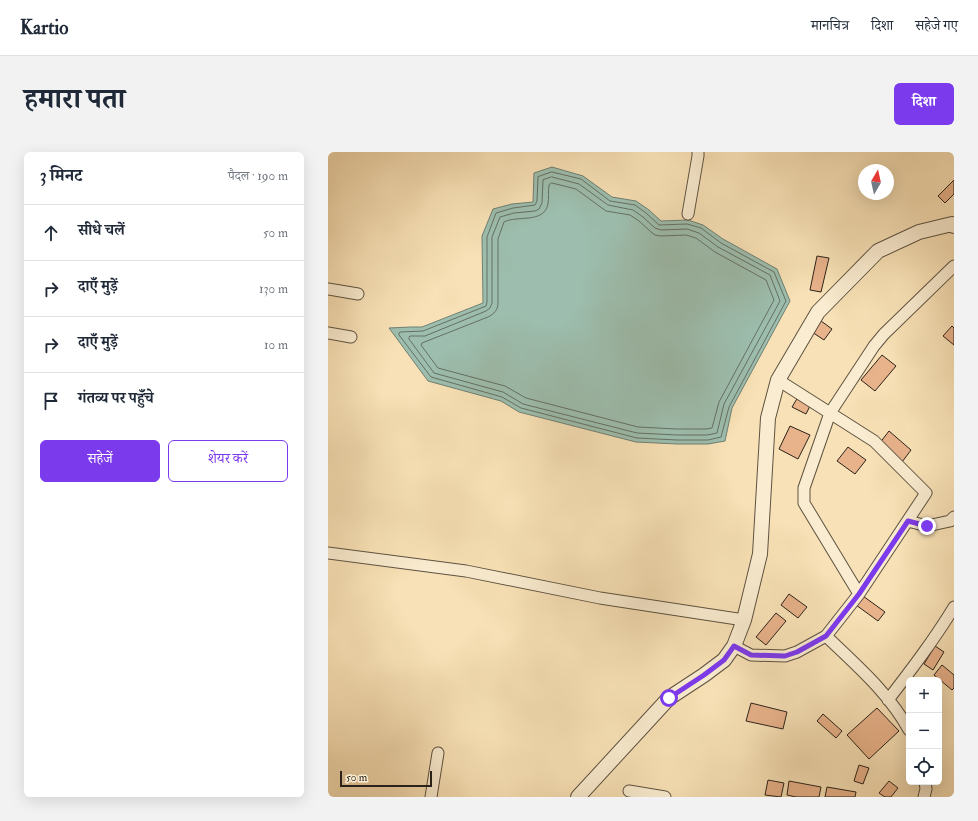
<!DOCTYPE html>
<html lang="hi">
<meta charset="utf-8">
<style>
body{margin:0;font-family:"IM FELL Double Pica","Noto Serif Devanagari",serif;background:#f2f2f3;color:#1f2937}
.controls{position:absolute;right:12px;bottom:12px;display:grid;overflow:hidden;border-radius:6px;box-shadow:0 4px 16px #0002}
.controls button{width:36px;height:36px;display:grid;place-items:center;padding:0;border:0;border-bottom:1px solid #e0e1e3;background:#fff;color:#1f2937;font:20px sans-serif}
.compass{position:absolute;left:530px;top:12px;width:36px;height:36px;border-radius:50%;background:#fff;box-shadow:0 4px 16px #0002;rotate:9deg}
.scale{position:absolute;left:12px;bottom:10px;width:92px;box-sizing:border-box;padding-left:4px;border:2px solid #2b231a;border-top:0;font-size:11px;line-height:14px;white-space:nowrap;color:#2b231a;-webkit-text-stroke:3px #faecd0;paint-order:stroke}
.stop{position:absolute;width:12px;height:12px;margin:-9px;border:3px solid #7c3aed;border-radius:50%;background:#fff}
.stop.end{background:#7c3aed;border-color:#fff;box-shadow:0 1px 4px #0008}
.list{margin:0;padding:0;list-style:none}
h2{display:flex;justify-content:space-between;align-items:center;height:52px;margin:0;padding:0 16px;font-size:17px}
h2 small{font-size:13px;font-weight:400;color:#747a83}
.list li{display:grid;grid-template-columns:26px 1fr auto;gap:12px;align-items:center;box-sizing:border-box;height:56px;padding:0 16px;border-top:1px solid #e0e1e3}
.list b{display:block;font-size:15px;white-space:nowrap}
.list em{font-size:13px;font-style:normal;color:#747a83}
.actions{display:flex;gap:8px;padding:12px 16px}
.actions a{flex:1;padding:9px 0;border:1px solid #7c3aed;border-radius:6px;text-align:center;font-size:14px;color:#7c3aed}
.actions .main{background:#7c3aed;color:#fff}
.icon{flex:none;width:22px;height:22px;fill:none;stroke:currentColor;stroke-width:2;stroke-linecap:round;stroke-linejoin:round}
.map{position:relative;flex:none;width:626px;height:645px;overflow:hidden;border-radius:6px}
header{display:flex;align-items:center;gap:24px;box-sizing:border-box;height:56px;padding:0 20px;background:#fff;border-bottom:1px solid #e0e1e3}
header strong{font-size:19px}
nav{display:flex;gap:22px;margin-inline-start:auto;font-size:14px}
.intro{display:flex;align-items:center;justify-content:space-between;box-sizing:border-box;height:96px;padding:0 24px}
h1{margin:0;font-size:28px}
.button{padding:10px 18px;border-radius:6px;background:#7c3aed;color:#fff;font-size:14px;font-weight:700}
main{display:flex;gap:24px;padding:0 24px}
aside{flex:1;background:#fff;border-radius:6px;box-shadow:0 4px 16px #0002}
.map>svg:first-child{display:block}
</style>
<header>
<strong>Kartio</strong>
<nav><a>मानचित्र</a><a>दिशा</a><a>सहेजे गए</a></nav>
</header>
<div class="intro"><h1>हमारा पता</h1><a class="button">दिशा</a></div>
<main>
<aside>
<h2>3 मिनट<small>पैदल · 190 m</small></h2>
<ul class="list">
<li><svg class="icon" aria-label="ahead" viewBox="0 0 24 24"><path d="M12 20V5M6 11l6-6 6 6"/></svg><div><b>सीधे चलें</b></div><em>50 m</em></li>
<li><svg class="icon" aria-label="right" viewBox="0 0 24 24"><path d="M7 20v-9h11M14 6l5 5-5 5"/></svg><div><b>दाएँ मुड़ें</b></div><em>130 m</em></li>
<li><svg class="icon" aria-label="right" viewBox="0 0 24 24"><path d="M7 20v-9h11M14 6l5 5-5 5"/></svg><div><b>दाएँ मुड़ें</b></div><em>10 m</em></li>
<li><svg class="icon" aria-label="arrive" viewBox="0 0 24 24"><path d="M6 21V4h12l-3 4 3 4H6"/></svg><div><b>गंतव्य पर पहुँचे</b></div></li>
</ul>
<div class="actions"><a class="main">सहेजें</a><a>शेयर करें</a></div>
</aside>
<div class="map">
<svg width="626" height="645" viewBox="0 0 626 645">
<rect width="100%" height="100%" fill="#f8e1b6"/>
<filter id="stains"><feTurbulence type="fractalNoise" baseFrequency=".005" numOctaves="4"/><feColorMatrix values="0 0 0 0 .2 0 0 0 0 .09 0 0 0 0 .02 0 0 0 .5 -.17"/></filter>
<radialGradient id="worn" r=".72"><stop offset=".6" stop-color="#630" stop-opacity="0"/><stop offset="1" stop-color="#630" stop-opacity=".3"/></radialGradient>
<path fill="#9dbeae" stroke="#6f8073" d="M224,15L255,24L284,45L308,49L321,58L333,69L360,68L375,73L395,87L449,117L462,149L404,256L397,289L380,292H349L308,290L191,260L173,249L100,229L61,176L83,175H94L155,151L154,84L165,57L184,52L205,50L206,21Z"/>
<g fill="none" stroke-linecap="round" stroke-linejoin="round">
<path stroke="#647064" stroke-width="1" d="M224,20L253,27L282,49L307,53L318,61L331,73L359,72L373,76L393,91L446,120L458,149L401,255L393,285L380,288H349L309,286L193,256L174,245L103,225L71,183V181L72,180L95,179L158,154L159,150V85L168,61L185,56L207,53L209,49L210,25Z
M224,25L251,32L280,53L305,58L315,65L327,76L333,78L359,77L371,81L390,95L442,123L452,149L396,252L389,281L379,283H349L309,281L195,252L175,240L106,221L81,187V185L82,184H97L158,159L162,156L164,151V85L172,65L186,61L207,59L211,57L214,51L215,28Z
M224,31L248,37L278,59L302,63L311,69L323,80L327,83L333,84L358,83L368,86L387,100L438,128L446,148L391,250L384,276L378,277H349L310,275L198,246L177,234L110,216L93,193L94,191L99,189L160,165C166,162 170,158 170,151V87L176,70C189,63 216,72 220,52C221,46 220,39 221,33Z"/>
</g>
<path fill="#e8b28a" stroke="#2b231a" d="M626,28V42L617,51L610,44Z
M489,104L501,106L493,140L482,138Z
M489,166L504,177L496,188L481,178Z
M624,174L626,176V193L615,184Z
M554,203L568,214L547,239L533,228Z
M470,245L483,252L478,262L464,255Z
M462,274L482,283L470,307L451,297Z
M561,279L583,298L574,310L551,292Z
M520,295L538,308L527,322L509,309Z
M461,442L479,455L470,466L453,453Z
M535,444L557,460L550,469L528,453Z
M448,461L458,469L438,493L428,485Z
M607,494L616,500L605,518L596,512Z
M614,513L626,523V536L624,538L606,523Z
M423,551L459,560L455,577L418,569Z
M549,556L571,579L541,607L519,583Z
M495,562L514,579L508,586L489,569Z
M531,613L541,616L535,632L526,629Z
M440,628L456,631L453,645L437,643Z
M461,629L493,635L491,645H468L459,643Z
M561,629L570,636L563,645H557L551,641Z
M499,635L528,640L527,645H497Z"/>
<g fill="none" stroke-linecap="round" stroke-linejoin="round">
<g stroke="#5e5241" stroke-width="13">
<path id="minor" d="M360,62L370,4V0
M0,137L30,142
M0,181L23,185
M580,369L599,374L622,369L626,365
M0,401L138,419L272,446L416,468
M531,442L476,351V336L502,261L546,194L556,182L626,114
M498,484C528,513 561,541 581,578
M406,494L423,503L457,504L469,500L498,484L531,442L598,341L546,289L450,228
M560,548C583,518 606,488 626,455
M301,639L337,645
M103,645L110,601
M596,645L598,637L597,630"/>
</g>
<g stroke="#5e5241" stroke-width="16">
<path id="tertiary" d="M250,645L341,546L376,523L396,508L406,494L416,468L432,402L440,266L450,228L490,160L550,99L591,80L624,72L626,74"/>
</g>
<use href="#minor" stroke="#faecd0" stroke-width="11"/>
<use href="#tertiary" stroke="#faecd0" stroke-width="14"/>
</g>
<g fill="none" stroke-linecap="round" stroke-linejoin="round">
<path stroke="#7c3aed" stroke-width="5" d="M341,546L376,523L396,508L406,494L423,503L457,504L469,500L498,484L531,442L580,369L599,374"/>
</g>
<rect width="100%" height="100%" filter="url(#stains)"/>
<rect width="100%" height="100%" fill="url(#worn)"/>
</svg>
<div class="controls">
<button>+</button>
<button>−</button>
<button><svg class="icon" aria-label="locate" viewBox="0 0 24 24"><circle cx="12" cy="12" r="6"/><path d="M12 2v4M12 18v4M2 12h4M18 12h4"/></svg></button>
</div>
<svg class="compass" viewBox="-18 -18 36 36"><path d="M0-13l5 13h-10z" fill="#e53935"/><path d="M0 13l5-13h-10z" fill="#747a83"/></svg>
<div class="scale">50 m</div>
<div class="stop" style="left:341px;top:546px"></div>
<div class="stop end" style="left:599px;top:374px"></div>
</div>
</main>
